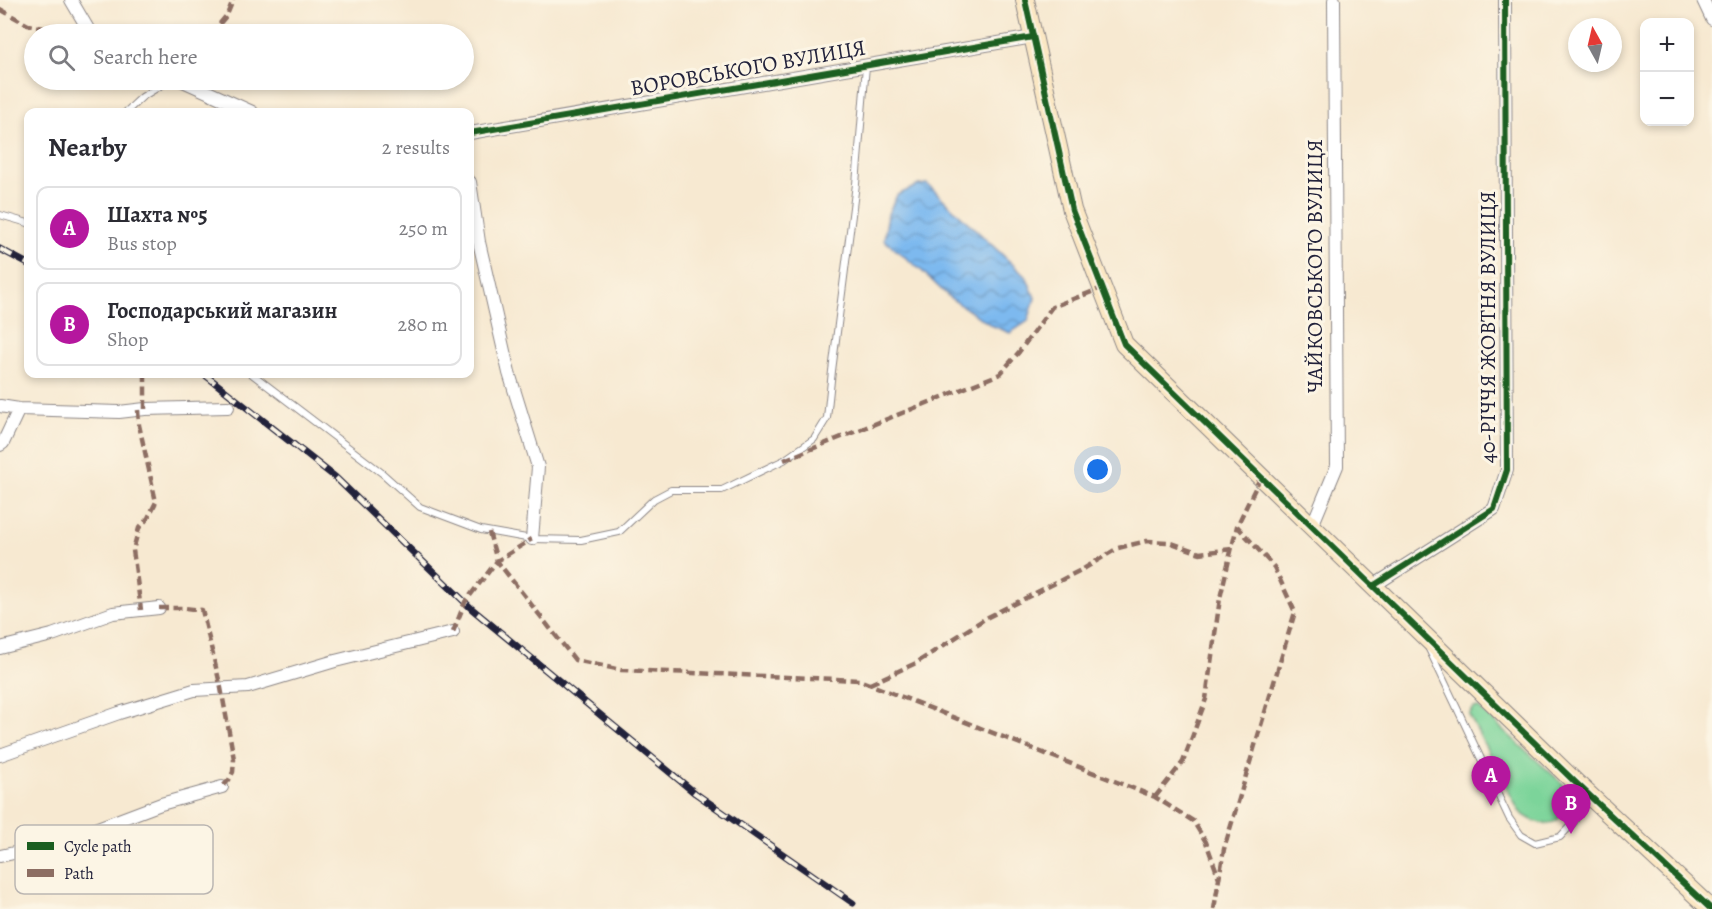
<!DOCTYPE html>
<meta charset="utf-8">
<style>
body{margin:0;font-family:Alegreya,serif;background:#f7f7f7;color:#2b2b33}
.controls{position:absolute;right:18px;top:18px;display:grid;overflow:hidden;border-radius:12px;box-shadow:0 3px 9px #0003}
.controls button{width:54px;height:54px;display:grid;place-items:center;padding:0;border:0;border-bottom:2px solid #e1e1e2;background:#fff;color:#2b2b33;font:30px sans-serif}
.compass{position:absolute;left:1568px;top:18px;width:54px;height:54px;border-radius:50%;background:#fff;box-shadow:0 3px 9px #0003;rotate:352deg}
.you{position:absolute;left:1098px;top:470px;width:21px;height:21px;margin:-15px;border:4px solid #fff;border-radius:50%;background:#1a73e8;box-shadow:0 0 0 9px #1a73e833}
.badge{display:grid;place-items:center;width:39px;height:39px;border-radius:50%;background:#b5179e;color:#fff;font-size:20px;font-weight:700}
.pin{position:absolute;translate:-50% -50px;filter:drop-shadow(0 2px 3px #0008)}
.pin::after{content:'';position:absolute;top:32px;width:21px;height:18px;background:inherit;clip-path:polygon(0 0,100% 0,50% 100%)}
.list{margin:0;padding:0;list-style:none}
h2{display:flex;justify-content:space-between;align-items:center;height:78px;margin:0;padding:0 24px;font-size:26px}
h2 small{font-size:20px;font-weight:400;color:#7c7c81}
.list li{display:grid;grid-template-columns:39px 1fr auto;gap:18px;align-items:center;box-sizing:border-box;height:84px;margin:0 12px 12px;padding:0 12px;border:2px solid #e1e1e2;border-radius:12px}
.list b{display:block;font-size:22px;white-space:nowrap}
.list p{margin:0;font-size:20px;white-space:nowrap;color:#7c7c81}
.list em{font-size:20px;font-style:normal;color:#7c7c81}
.icon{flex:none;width:33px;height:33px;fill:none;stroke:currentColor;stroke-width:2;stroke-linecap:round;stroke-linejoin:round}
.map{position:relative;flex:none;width:1712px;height:909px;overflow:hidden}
.search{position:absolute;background:#fff;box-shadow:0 3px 9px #0003;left:24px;top:24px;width:450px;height:66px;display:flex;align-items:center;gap:15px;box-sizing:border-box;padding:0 21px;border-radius:33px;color:#7c7c81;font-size:22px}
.panel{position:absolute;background:#fff;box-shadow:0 3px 9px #0003;left:24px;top:108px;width:450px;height:270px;border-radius:12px}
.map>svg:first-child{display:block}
</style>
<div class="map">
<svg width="1712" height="909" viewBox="0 0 1712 909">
<defs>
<pattern id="water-waves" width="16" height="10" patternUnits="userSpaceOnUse" patternTransform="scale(1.5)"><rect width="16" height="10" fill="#7db9ef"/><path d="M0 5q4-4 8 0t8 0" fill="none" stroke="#6696c3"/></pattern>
</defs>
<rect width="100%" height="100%" fill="#fcf5e5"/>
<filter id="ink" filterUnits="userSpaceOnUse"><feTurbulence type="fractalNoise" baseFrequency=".0167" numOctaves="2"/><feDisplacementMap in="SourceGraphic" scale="12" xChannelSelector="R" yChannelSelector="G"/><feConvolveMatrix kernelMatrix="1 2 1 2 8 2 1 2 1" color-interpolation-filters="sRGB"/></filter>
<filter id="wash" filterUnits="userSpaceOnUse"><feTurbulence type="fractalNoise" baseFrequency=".008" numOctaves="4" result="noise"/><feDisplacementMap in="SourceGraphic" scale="24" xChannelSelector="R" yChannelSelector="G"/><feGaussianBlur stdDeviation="1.35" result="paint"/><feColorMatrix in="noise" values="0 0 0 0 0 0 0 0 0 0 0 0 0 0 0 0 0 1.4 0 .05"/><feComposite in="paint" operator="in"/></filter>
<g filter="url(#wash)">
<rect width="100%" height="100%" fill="#f7e9d1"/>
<path fill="#7bd49a" stroke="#4e7b6a" stroke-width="1.5" d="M1474,708H1479L1563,784C1564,788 1567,794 1567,798C1567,802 1564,808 1563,812C1554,832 1531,822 1519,811L1469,715Z"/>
<path fill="url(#water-waves)" stroke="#506e95" stroke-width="1.5" d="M927,184L1027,278L1035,298L1028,321L1010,333L991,325L949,297L922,271L884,240L888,214L897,195L919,185Z"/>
</g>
<g filter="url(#ink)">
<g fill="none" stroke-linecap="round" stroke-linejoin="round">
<g stroke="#8c8686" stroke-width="8">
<path id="lane" d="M126,112L142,97L170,80
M0,215L28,223
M252,374L382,473L420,507L481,530L532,539L581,540L619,532L654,499L671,490H722L784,460L814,439L827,418L832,371L856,184L866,66
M1429,649L1509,818L1521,835L1535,843L1560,837L1574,822L1579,812L1577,791"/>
</g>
<g stroke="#8c8686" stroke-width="14">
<path id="street" d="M71,0L91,34
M1703,0L1712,19
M181,80L252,112
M470,133L1033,37
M470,182L479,242L509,373L538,467L532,539
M0,406L19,409L119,412L145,409L228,407
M0,445L3,443L19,409
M1312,526L1337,466L1334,0
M1373,586L1494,509L1507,470L1505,0
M0,648L52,635L113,613L159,608
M0,755L119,713L194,690L248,687L335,661L453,632
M0,856L55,844L161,804L222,787"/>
</g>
<g stroke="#8c8686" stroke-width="20">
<path id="secondary" d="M1025,0L1072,210L1124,344L1576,783L1711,909"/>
</g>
<use href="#lane" stroke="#fff" stroke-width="6"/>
<use href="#street" stroke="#fff" stroke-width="12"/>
<use href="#secondary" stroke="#fbe7c3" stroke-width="18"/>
<g stroke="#22223b" stroke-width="7">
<path id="rail" d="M0,249L28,264
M204,374L335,477L472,609L695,793L853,903"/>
</g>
<use href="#rail" stroke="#fcf5e5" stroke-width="4.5" stroke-dasharray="14" stroke-linecap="butt"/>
<path stroke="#8d6e63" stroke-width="4.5" stroke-dasharray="9 4.5" stroke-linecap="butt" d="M0,9L28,25L77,34
M211,34L227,15L233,0
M145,409V374
M138,410L139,425L156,502L148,518L139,528L133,550L141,610
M784,460L1000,374L1019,352L1052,307L1102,288
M489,532L497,561L575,660L621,670L859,680L1155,797L1193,821L1206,842L1219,878
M159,608H185L202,610L221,688L234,759L233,772L229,780L222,787
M453,632L465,602L497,561L532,539
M870,684L916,663L986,618L1085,568L1118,548L1147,541L1169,542L1200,553L1232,549
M1155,797L1183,762L1206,699L1220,598L1237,526
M1214,909L1224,849L1295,612L1274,567L1237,526L1261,476"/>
<g stroke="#fcf5e5" stroke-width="10">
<path id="cycleway" d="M1025,0L1072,210L1124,344L1576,783L1711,909
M470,133L1033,37
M1373,586L1494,509L1507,470L1505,0"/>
</g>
<use href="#cycleway" stroke="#1b5e20" stroke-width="6"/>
</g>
</g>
<g text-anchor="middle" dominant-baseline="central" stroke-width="6" stroke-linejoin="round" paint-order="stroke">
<g font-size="22" fill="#22223b" stroke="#fcf5e5">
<text transform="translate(748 68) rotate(-10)">ВОРОВСЬКОГО ВУЛИЦЯ</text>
<text transform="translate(1315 266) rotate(-90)">ЧАЙКОВСЬКОГО ВУЛИЦЯ</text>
<text transform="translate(1488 327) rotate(-90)">40-РІЧЧЯ ЖОВТНЯ ВУЛИЦЯ</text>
</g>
</g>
<rect x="15" y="825" width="198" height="69" rx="9" fill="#fcf5e5" stroke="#bbb6b2" stroke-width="1.5"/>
<rect x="27" y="842" width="27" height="8" fill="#1b5e20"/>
<rect x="27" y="869" width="27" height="8" fill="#8d6e63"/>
<g font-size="16" fill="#22223b">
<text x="64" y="852">Cycle path</text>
<text x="64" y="879">Path</text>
</g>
</svg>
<div class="controls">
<button>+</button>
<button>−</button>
</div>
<svg class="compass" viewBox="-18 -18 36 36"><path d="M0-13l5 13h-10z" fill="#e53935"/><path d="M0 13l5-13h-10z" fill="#7c7c81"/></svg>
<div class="you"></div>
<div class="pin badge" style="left:1491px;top:806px">A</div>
<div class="pin badge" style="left:1571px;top:834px">B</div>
<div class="search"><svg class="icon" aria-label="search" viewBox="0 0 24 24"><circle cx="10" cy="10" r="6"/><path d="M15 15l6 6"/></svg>Search here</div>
<section class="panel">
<h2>Nearby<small>2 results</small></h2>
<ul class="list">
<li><span class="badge">A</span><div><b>Шахта №5</b><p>Bus stop</p></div><em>250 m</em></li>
<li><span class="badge">B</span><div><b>Господарський магазин</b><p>Shop</p></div><em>280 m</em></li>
</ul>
</section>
</div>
